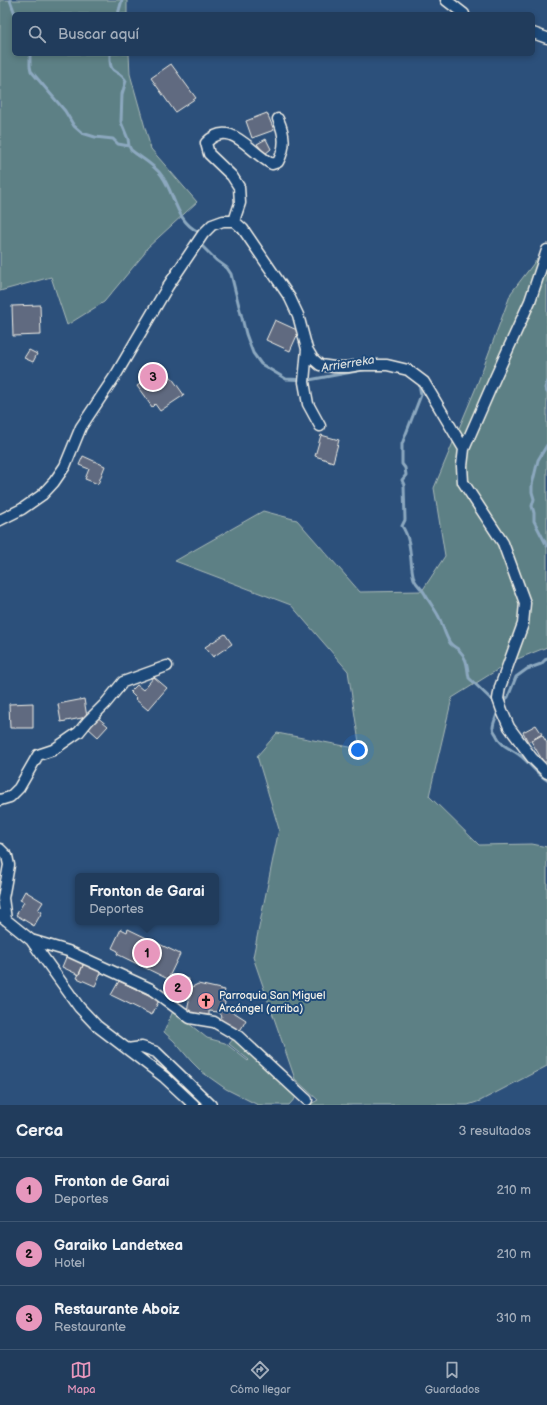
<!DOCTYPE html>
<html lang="es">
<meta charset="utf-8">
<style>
body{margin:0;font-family:"Balsamiq Sans",sans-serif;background:#2d4765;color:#f1f3f6}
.you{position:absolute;left:358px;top:750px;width:14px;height:14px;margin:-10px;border:3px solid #fff;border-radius:50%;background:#1a73e8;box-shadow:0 0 0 6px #1a73e833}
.badge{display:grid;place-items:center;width:26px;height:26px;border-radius:50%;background:#e797bd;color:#111;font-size:13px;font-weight:700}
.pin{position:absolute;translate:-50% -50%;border:2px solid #fff;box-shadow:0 1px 4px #0006}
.popup{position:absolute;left:75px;top:873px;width:144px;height:52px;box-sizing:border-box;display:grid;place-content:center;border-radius:6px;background:#213c5c;filter:drop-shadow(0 1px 3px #0005);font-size:13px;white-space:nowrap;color:#a2adbb}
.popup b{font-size:15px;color:#f1f3f6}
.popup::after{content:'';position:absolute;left:50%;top:100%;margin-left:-8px;border:8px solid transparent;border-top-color:#213c5c}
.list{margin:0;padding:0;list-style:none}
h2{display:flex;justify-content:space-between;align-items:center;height:52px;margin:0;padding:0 16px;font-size:17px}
h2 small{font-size:13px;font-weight:400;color:#a2adbb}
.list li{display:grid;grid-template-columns:26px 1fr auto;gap:12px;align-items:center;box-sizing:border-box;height:64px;padding:0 16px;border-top:1px solid #3e5672}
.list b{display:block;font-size:15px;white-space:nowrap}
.list p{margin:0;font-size:13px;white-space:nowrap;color:#a2adbb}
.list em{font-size:13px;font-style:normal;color:#a2adbb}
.icon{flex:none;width:22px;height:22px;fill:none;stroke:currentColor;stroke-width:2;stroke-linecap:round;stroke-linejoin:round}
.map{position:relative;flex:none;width:547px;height:1105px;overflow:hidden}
.search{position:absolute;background:#213c5c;box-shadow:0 2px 6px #0003;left:12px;right:12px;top:12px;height:44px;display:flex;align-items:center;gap:10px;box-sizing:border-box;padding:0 14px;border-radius:6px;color:#a2adbb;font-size:15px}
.sheet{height:244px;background:#213c5c}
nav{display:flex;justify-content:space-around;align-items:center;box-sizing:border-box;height:56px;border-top:1px solid #3e5672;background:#213c5c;font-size:11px;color:#a2adbb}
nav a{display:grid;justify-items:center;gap:2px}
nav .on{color:#e797bd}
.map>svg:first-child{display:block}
</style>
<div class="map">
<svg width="547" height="1105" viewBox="0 0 547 1105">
<rect width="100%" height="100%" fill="#2c507b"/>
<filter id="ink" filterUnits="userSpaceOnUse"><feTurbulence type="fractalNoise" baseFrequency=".025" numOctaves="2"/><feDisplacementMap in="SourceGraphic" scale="8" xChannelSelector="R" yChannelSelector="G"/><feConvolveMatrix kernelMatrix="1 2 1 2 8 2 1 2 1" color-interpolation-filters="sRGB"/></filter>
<g filter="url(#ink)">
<path fill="#5d8085" stroke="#a8b8b6" d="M0,0H127V14H14V54H129L130,74L151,149L197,202L147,248L144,254L104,302L67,325L51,277L0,291Z
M547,246V647L510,662L452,698L429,796L479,845L532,844L547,847V1066L480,1101L468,1105H309L318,1100L295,1079L253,957L279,829L257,756L277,733L360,749L348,671L291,605L175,561L263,511L297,520L360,592L422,591L445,556L434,488L475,390L511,293Z
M173,1011L207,1038L225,1043L248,1061L249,1060L229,1044L234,1038L297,1096L289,1105H258L226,1089L202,1072L191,1061L174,1041L164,1032Z"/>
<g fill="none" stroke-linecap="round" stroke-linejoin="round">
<path stroke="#8ca8bf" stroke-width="3" d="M10,0L15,14
M118,14L122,0
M30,54V66L31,71L65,111L74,126L82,133L95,137L113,139L118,144L129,146
M110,54C109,78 118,67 126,81L122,94L121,122L128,139L129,146L131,150C141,158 155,165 162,176C175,194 176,222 199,232V234
M200,241V244L216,260L227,268L231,274L246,334L253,353L261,364L286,379L309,380L368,369
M547,382L545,388L547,392
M419,383L421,395L402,444V464L405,468L406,475L402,480L404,485L405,520L402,526C413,542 409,563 414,579C417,586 422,588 425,594C429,602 435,609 439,617C443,626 445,635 450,643C453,647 456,647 459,650C468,659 467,668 469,678L495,703
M547,445L538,460L532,485V492L534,499L532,506L534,513V521L547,546
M502,702L508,697L516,677L527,669L541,664L547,658
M498,710C497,717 493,722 493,728C493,731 496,733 497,736C502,748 513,749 522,757C531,765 537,774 547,780"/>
</g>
<path fill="#606a80" stroke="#f4f1e8" d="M171,64L196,98L175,112L151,78Z
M267,113L274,130L252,138L246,121Z
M266,139L271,149L265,154L257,144Z
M40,305L41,335L13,336L12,306Z
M275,320L299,331L290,351L266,340Z
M29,350L37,354L33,362L24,358Z
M164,367L184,395L160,411L155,404L152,407L137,386Z
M321,435L339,440L333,462L315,456Z
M83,456L105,466L98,484L85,479L89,469L79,465Z
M225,634L232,644L213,657L205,647Z
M154,677L167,688L148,710L135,699L136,698L130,692L137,685L143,690Z
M84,699L87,717L61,722L58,704Z
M33,703V728H10L9,704Z
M96,716L108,726L98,737L87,727Z
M536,725L542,734L528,742L523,732Z
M542,735L547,743V761L544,763L531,741Z
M25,891L43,902L38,910L42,912L34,926L16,915L24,902L20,900Z
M121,929L127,932L128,929L180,954L168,979L117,954L118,951L112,948Z
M67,955L84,963L79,975L62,967Z
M84,963L102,971L95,986L77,978Z
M172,975L189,979L183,1001L167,997Z
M119,981L159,1000L152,1015L111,995Z
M198,984L225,990L222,1000L225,1002L224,1006L219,1012L209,1011V1017L202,1016V1014L196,1015L187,1011L192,987Z
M224,1006L246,1020L240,1031L220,1020L222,1016L219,1012Z"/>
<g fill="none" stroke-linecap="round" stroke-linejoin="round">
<g stroke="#f4f1e8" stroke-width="13">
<path id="minor" d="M446,0L464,14
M533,33L547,38
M234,221L240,203L239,187L232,176L209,154L206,143C230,117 250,153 272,164L278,162C286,147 285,135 278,119
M307,349L304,382L308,404L320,426
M464,449L495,378L530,301L547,250
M0,520L22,509L42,495L54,482L65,466L81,427L117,373L168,286L203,234L212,225L223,221H234L243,229L290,298L298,315L307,349L313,359L320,365L334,367H348L360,365H387L408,370L424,382L464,449L462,466L463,482L503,543L525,603L523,624L500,687L498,699L503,713L509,727L532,758L547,773
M0,800L10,797L19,788L38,755L53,750L79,732L88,721L105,704L123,682L167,666
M0,849L7,856L9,865L3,898L6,920
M0,915L31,940L79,1007L97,1026L164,1077L194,1105
M31,940L68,951L151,989L190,1018L214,1022L238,1036L307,1100
M127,1049L142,1047L156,1052L211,1105"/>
</g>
<use href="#minor" stroke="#1f4a7a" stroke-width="10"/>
</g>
</g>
<defs>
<g id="church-disc" transform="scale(0.9)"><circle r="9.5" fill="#ff9aa2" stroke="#1f4a7a"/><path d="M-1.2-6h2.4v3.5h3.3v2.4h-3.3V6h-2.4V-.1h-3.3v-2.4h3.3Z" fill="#111"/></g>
</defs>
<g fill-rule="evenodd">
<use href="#church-disc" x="206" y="1001"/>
</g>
<g text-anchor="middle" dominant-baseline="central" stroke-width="4" stroke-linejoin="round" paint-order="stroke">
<g font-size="11" fill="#f4f1e8" stroke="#1f4a7a" text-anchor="start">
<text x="219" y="995">Parroquia San Miguel<tspan x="219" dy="13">Arcángel (arriba)</tspan></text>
</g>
<g font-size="12" font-style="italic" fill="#dadfde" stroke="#1f4a7a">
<text transform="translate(348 364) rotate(-9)">Arrierreka</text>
</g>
</g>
</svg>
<div class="you"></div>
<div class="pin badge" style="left:147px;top:953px">1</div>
<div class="popup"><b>Fronton de Garai</b>Deportes</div>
<div class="pin badge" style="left:178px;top:988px">2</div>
<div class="pin badge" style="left:153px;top:377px">3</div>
<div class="search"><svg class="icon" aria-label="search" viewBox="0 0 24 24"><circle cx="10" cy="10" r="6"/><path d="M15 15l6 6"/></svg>Buscar aquí</div>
</div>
<section class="sheet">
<h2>Cerca<small>3 resultados</small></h2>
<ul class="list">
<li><span class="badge">1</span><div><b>Fronton de Garai</b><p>Deportes</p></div><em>210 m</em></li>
<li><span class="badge">2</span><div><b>Garaiko Landetxea</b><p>Hotel</p></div><em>210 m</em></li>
<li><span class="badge">3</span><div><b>Restaurante Aboiz</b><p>Restaurante</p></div><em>310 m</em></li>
</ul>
</section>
<nav>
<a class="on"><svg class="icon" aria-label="map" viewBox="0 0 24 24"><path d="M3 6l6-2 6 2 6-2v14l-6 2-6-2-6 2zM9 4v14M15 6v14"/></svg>Mapa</a>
<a><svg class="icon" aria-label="directions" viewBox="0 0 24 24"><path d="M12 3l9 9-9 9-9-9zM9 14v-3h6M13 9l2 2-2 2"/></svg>Cómo llegar</a>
<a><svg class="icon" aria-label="saved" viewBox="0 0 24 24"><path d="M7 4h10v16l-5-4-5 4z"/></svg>Guardados</a>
</nav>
